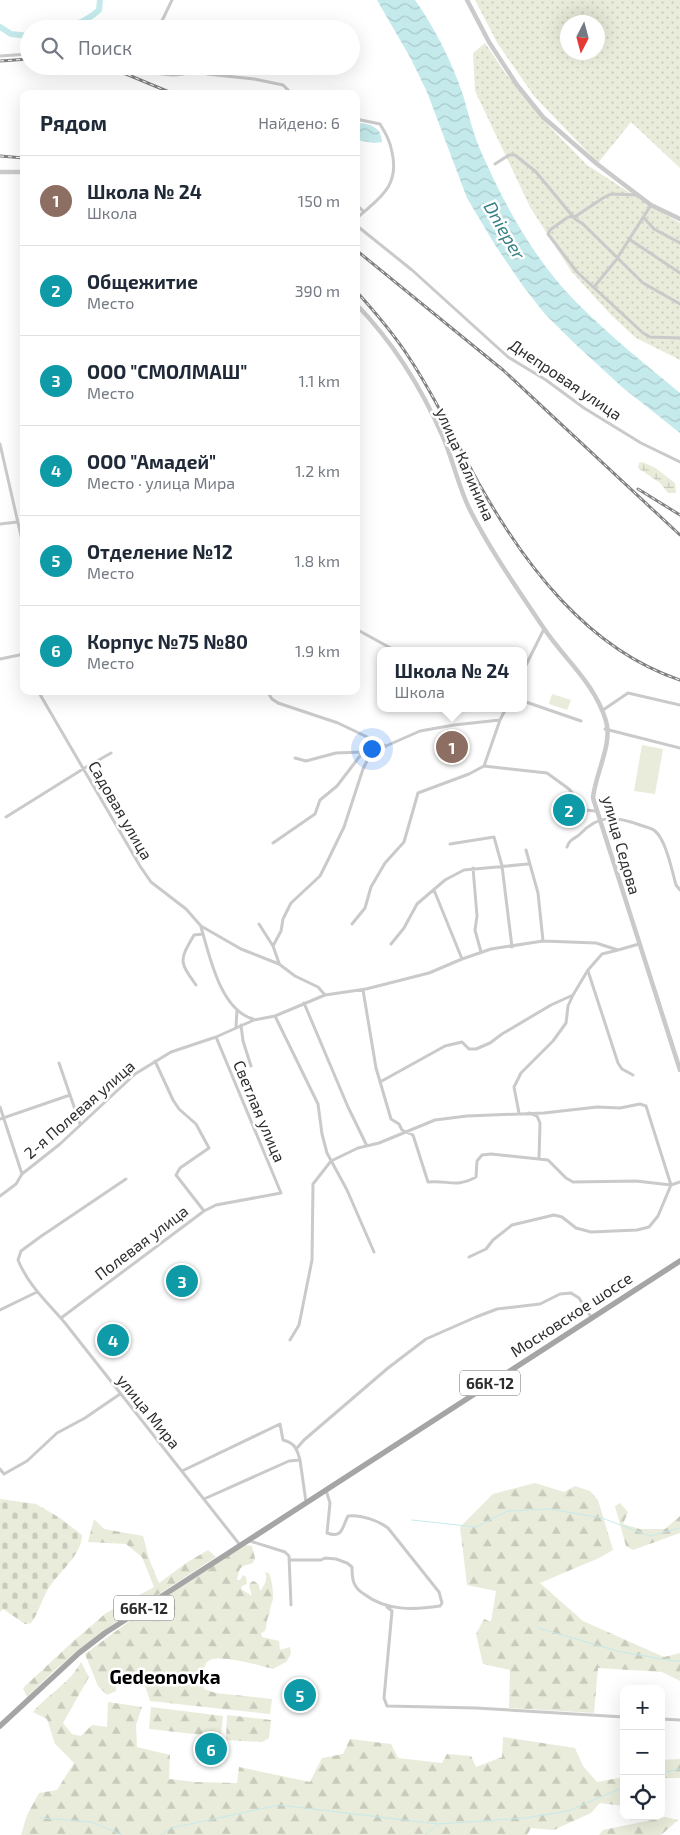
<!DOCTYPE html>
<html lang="ru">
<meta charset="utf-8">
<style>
body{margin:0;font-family:"Exo 2",sans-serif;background:#f6f6f7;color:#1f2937}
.controls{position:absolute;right:15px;bottom:15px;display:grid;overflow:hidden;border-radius:10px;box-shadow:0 5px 20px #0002}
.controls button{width:45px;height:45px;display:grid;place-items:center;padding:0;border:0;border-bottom:1px solid #e0e1e3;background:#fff;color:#1f2937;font:25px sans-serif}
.compass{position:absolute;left:560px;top:15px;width:45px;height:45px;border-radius:50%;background:#fff;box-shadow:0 5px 20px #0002;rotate:186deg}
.you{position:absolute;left:371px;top:748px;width:18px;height:18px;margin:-12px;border:4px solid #fff;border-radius:50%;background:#1a73e8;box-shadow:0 0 0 8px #1a73e833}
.badge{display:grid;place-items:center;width:32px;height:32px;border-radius:50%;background:#0f766e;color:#fff;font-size:16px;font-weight:700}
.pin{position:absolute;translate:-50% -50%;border:2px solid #fff;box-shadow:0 1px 5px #0006}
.popup{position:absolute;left:377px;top:647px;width:150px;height:65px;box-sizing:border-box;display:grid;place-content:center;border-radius:10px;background:#fff;filter:drop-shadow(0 1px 4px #0005);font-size:16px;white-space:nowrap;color:#747a83}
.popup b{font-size:19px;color:#1f2937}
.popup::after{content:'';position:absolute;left:50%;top:100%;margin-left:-10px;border:10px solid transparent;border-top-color:#fff}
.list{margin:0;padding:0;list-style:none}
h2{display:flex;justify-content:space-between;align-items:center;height:65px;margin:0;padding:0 20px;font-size:21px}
h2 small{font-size:16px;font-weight:400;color:#747a83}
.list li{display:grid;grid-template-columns:32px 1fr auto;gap:15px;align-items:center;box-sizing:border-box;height:90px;padding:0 20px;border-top:1px solid #e0e1e3}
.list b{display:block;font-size:19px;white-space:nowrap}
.list p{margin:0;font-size:16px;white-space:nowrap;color:#747a83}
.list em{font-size:16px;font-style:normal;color:#747a83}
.icon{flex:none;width:28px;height:28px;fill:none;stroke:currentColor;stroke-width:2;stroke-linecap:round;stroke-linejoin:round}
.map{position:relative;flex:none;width:680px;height:1835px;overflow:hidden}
.search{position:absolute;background:#fff;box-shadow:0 5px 20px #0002;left:20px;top:20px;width:340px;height:55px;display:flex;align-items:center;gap:12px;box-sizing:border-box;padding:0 18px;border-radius:28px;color:#747a83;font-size:19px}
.panel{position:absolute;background:#fff;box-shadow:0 5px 20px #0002;left:20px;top:90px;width:340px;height:605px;border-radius:10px}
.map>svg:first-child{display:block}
</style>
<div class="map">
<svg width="680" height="1835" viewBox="0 0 680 1835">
<defs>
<pattern id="grass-dots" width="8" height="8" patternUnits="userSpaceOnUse" patternTransform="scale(1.25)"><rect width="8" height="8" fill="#e9ecda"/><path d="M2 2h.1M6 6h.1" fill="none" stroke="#c8cbbb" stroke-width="1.8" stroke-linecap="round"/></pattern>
<pattern id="forest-firs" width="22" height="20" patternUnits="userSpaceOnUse" patternTransform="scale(1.25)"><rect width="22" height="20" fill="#e9ecda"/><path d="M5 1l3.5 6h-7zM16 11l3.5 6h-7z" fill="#c8cbbb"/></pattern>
<pattern id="wetland-marsh" width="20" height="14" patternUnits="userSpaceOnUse" patternTransform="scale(1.25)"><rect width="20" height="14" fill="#e9ecda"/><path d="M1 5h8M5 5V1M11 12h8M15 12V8" fill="none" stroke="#c8cbbb"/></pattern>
<pattern id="cemetery-stones" width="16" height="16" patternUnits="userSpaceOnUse" patternTransform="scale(1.25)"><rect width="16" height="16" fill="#e9ecda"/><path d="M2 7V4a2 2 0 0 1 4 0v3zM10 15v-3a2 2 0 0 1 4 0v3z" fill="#c8cbbb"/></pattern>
<pattern id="water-waves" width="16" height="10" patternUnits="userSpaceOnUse" patternTransform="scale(1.25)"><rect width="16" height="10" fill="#c5eaec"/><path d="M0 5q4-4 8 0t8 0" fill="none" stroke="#aac9cb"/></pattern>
</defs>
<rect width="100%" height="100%" fill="#fff"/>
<path fill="url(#grass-dots)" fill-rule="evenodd" d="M475,0H680V168L631,122L598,163L534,96L498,44ZM568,22H598V52H568Z
M485,43L506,74L548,125L587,165L646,203L680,223V360L636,338L611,315L571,271L530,207L475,91L473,53Z"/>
<path fill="url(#forest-firs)" d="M535,1483L564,1492L575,1486L590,1491L598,1500L613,1550L599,1558L540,1583L583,1621L664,1657L680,1653V1681L662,1672L598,1668L594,1713L509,1708L510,1670L483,1664L476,1634L484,1619L491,1622L496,1591L467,1585L460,1527L493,1494Z
M620,1503L628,1512L623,1524L640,1529H665L680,1516V1533L633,1550L626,1546L615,1506Z
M94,1519L104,1529L143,1536L149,1559L159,1583L186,1563L208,1550L216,1557L113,1624L55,1670L27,1697L23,1688L69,1645L106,1613L154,1587L142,1557L126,1544L88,1542Z
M244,1545L252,1546L255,1558L253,1563C240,1567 240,1565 237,1580H240L243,1575L246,1577L247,1584L242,1586L241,1589L252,1596L249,1586L251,1582L254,1581L259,1585L260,1591C265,1585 268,1579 265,1572L269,1573C272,1581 273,1589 273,1597C273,1603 269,1607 270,1613C266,1619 267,1625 265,1631L261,1633L262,1637L279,1641L280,1650L290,1647L291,1654L286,1662L273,1669C261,1666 215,1652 207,1662C202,1668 203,1681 204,1689L216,1693L272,1699L270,1714L150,1701L143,1679L123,1675L117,1676L116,1691L107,1695L98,1686L85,1654L138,1615Z
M81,1662L89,1677L63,1723L72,1734L81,1736L92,1725L107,1727L108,1702L142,1707L136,1725L137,1747L170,1755L169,1779L195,1782L237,1783L239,1767L310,1782L322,1758L343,1754L350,1739L391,1744L398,1758L442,1763L447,1754L471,1756L476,1767L502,1757L503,1737L575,1748L583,1766L597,1782L624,1777V1806L600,1803L591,1813L554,1830L531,1828L527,1835H21L27,1815L39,1793L57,1790L74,1763L55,1744L47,1719L33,1712C49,1693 69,1684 81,1662Z
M151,1707L223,1716L221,1737L149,1729Z
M227,1715L271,1720L269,1738L262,1742L226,1740Z
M680,1759V1778H661V1760Z
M666,1817L678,1820L661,1835H599L603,1830Z"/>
<path fill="url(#wetland-marsh)" d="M642,462L654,467L675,483L676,493H668L660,483L638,468L639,463Z"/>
<path fill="url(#cemetery-stones)" d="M0,1499L36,1504L60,1518L82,1535C82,1556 56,1574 47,1591C41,1602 38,1614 31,1623L25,1624L3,1609L0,1612Z"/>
<path fill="#e9ecda" d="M552,694L571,700L567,710L549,704Z
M642,745L663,749L655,794L634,791Z"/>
<path fill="url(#water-waves)" d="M377,0H415C435,28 452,62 463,95C469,116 474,137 483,156C506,208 536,262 577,303C609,335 645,364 680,393V433L622,387L573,342L544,313L523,286L495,245L467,198L427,92L411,59Z
M356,123C369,123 382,127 382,142L374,143L356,140Z"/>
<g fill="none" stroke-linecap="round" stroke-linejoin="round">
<path stroke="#c5eaec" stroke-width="1" d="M412,1520L476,1527L507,1511L550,1509L602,1518L650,1536L680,1528
M538,1628L617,1651L673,1661H680
M661,1773L680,1769
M41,1818L92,1822L122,1835
M161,1835L171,1828L279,1805L438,1824L525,1818L568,1811L624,1787
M425,1835L438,1824"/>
<path stroke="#c5eaec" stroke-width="6" d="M0,27L11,34L29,36
M48,29C70,25 81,26 99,10L100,0"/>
<path stroke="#cacaca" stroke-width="3" d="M158,29L172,0
M0,56L29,54
M132,66C150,72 171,79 190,72L191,68
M189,66L207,74L254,79L283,85L292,94
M356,119L380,124C386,134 390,141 392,152C400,187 379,198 356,219
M495,164L509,155H515L536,172L575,219L583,224L643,283L680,304
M636,195L611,194L603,198L576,216L568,217L550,230L548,234L577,272L643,333L650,337L680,338
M356,204L364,212
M644,218L654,229L680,243
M356,225L412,270L508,357L546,380L584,408L641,443L680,462
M629,239L680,273
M594,287L616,260L651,205
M0,444L24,549
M0,524L17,522
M356,629L396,651
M0,659L24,654
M523,671L544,629
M38,691L140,866L151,882L186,909L201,926L241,949L279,964L295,976L318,987L325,995
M267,691L272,699L278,703L338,723L386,746L420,731L454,725L500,720L506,708
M523,701L581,721
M603,710L628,693L680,705
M605,729L680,748
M295,758L306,761L336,753L363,752
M484,766L500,720
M6,817L83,769L111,753
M273,843L315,814L320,800L337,786L363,752L371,751
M450,844L494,837L502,866L512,947
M567,847C571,837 574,840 580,834C599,814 615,816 640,825C645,827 652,828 655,831C666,840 672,871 676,885L680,890
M526,850L538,893L543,941
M473,868L477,916L475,930L481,952
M434,890L462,959
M259,924L273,946
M352,924L365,908L371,887L385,863L404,842L418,793L469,774L484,766L547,773L569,789L586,810L595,811
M201,927C210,957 220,1009 253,1019
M391,944L404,928L417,904L445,880L464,870L528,864
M279,963L273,946L281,931L283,919L291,903L320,876L329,858L344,827L363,769L372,751L386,746
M588,971L618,1063L622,1069L633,1075
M196,985C179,961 179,961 194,935L203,934
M363,990L376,1068L391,1119L399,1124L402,1130L413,1135L428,1182C449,1180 456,1188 476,1177L477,1161L482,1155L491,1154L548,1160L566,1178L573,1182L636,1181L671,1185L680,1182
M304,1003L348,1107L367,1146
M275,1016L318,1104L322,1134L327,1153L347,1190L374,1252
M241,1025L243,1041L251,1066
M236,1027L237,1010
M155,1061L173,1100L179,1109L196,1124L209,1148L180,1168L176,1175L204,1211
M59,1063L80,1124
M380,1082L445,1046L462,1042L469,1049H476L490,1043L502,1034L551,1005L573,995L588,970L602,954L618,950
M0,1107L22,1174
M519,1113L514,1087L521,1073L553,1041L566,1023L568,1006L573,995
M529,1113L537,1116L540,1123L539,1159
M0,1119L70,1095
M126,1179L40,1237L21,1251L18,1260C28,1285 48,1303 65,1323L240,1545
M0,1196L16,1184L22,1174L60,1144L135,1074L171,1052L216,1037L254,1020L275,1016L325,995L366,989L429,973L462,959L491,949L543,941L596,943L618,950L639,944
M0,1310L37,1292
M61,1318L204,1211L216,1205L281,1193L216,1037
M290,1340L299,1325L312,1260L313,1184L331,1161L358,1148L379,1143L435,1120L467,1116L544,1113L597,1107L620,1108L640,1104L646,1106L671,1185L658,1216L649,1227L637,1230L591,1232L576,1228L562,1217L554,1215L512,1225L493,1240L486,1249L469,1257
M297,1448L304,1440L388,1368L426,1339L476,1317L497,1309L540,1304L560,1294L571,1293L579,1298L591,1317
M0,1469L4,1474L27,1461L57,1433L85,1418L120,1394
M182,1471L280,1424L283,1440C295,1443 297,1449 300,1460
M204,1499L289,1461L300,1460L306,1502
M250,1541L285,1552L289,1556L291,1605
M289,1560H321L325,1558L336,1559L347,1563L352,1567C352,1572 352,1578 354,1583C356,1588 359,1591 364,1594C386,1611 414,1610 440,1606L442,1603L439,1592L388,1528C379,1521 360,1514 348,1516C342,1527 343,1539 327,1533L330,1503L326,1490
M387,1607L392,1611L384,1698L387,1706L476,1708L624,1717
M661,1719L680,1720"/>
<path stroke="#cacaca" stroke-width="4.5" d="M467,0L489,42L517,85L543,117L597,164L651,205L680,219
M0,172H24
M356,304C392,341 422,389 443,437C453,460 458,485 469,508C490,550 517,588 543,627C564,659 595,683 606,721C613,744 595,774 593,798L680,1070"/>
<path stroke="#a5a5a5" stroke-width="5.5" d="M0,1726L79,1653L105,1633L680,1261"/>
<g stroke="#828282" stroke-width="3">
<path id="rail" d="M0,61L29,59
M89,66L126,74L174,94
M0,156L24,158
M356,250L503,370L680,535
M356,291C375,312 393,333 408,356C435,396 455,440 478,482C524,564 587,649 680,680
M638,489L680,515"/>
</g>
<use href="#rail" stroke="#fff" stroke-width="1" stroke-dasharray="4" stroke-linecap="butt"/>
</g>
<g text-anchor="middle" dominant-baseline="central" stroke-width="5" stroke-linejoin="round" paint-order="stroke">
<g fill="#fff" stroke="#6c6c6c" stroke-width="1">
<rect x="460" y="1370.5" width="60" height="25" rx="4"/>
<rect x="114" y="1595.5" width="60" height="25" rx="4"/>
</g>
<g font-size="15" font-weight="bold" fill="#2d2d2d">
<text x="490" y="1383">66К-12</text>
<text x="144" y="1608">66К-12</text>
</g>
<g font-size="16" fill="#2d2d2d" stroke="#fff">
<text transform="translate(566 379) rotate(34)">Днепровая улица</text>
<text transform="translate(466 464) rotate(66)">улица Калинина</text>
<text transform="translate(121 810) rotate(60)">Садовая улица</text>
<text transform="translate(622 845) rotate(74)">улица Седова</text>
<text transform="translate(79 1109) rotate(-41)">2-я Полевая улица</text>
<text transform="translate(260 1111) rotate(67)">Светлая улица</text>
<text transform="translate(141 1242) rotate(-37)">Полевая улица</text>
<text transform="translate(571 1314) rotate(-33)">Московское шоссе</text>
<text transform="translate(149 1411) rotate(51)">улица Мира</text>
</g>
<g font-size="18" font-style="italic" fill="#358085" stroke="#fff">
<text transform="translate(505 230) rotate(60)">Dnieper</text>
</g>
<g font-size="19" font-weight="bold" fill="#000" stroke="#fff">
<text x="165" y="1676">Gedeonovka</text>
</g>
</g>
</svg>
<div class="controls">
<button>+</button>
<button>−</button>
<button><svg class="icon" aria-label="locate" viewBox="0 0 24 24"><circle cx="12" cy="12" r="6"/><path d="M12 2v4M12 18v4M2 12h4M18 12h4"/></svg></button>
</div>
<svg class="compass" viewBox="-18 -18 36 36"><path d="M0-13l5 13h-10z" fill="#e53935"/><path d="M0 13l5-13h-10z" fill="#747a83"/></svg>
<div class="you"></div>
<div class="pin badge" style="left:452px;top:747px;background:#8d6e63">1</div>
<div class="popup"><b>Школа № 24</b>Школа</div>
<div class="pin badge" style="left:569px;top:810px;background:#0f9aa8">2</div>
<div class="pin badge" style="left:182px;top:1281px;background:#0f9aa8">3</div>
<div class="pin badge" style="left:113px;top:1340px;background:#0f9aa8">4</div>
<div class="pin badge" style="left:300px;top:1695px;background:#0f9aa8">5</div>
<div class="pin badge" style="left:211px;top:1749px;background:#0f9aa8">6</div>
<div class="search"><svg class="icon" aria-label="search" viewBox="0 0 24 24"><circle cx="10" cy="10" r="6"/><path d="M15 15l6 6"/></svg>Поиск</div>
<section class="panel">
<h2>Рядом<small>Найдено: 6</small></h2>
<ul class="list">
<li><span class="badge" style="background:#8d6e63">1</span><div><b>Школа № 24</b><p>Школа</p></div><em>150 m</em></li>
<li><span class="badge" style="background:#0f9aa8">2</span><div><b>Общежитие</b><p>Место</p></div><em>390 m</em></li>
<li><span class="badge" style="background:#0f9aa8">3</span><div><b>ООО &quot;СМОЛМАШ&quot;</b><p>Место</p></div><em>1.1 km</em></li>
<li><span class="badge" style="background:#0f9aa8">4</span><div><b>ООО &quot;Амадей&quot;</b><p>Место · улица Мира</p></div><em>1.2 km</em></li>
<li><span class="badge" style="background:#0f9aa8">5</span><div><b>Отделение №12</b><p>Место</p></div><em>1.8 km</em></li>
<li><span class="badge" style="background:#0f9aa8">6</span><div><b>Корпус №75 №80</b><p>Место</p></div><em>1.9 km</em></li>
</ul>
</section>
</div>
